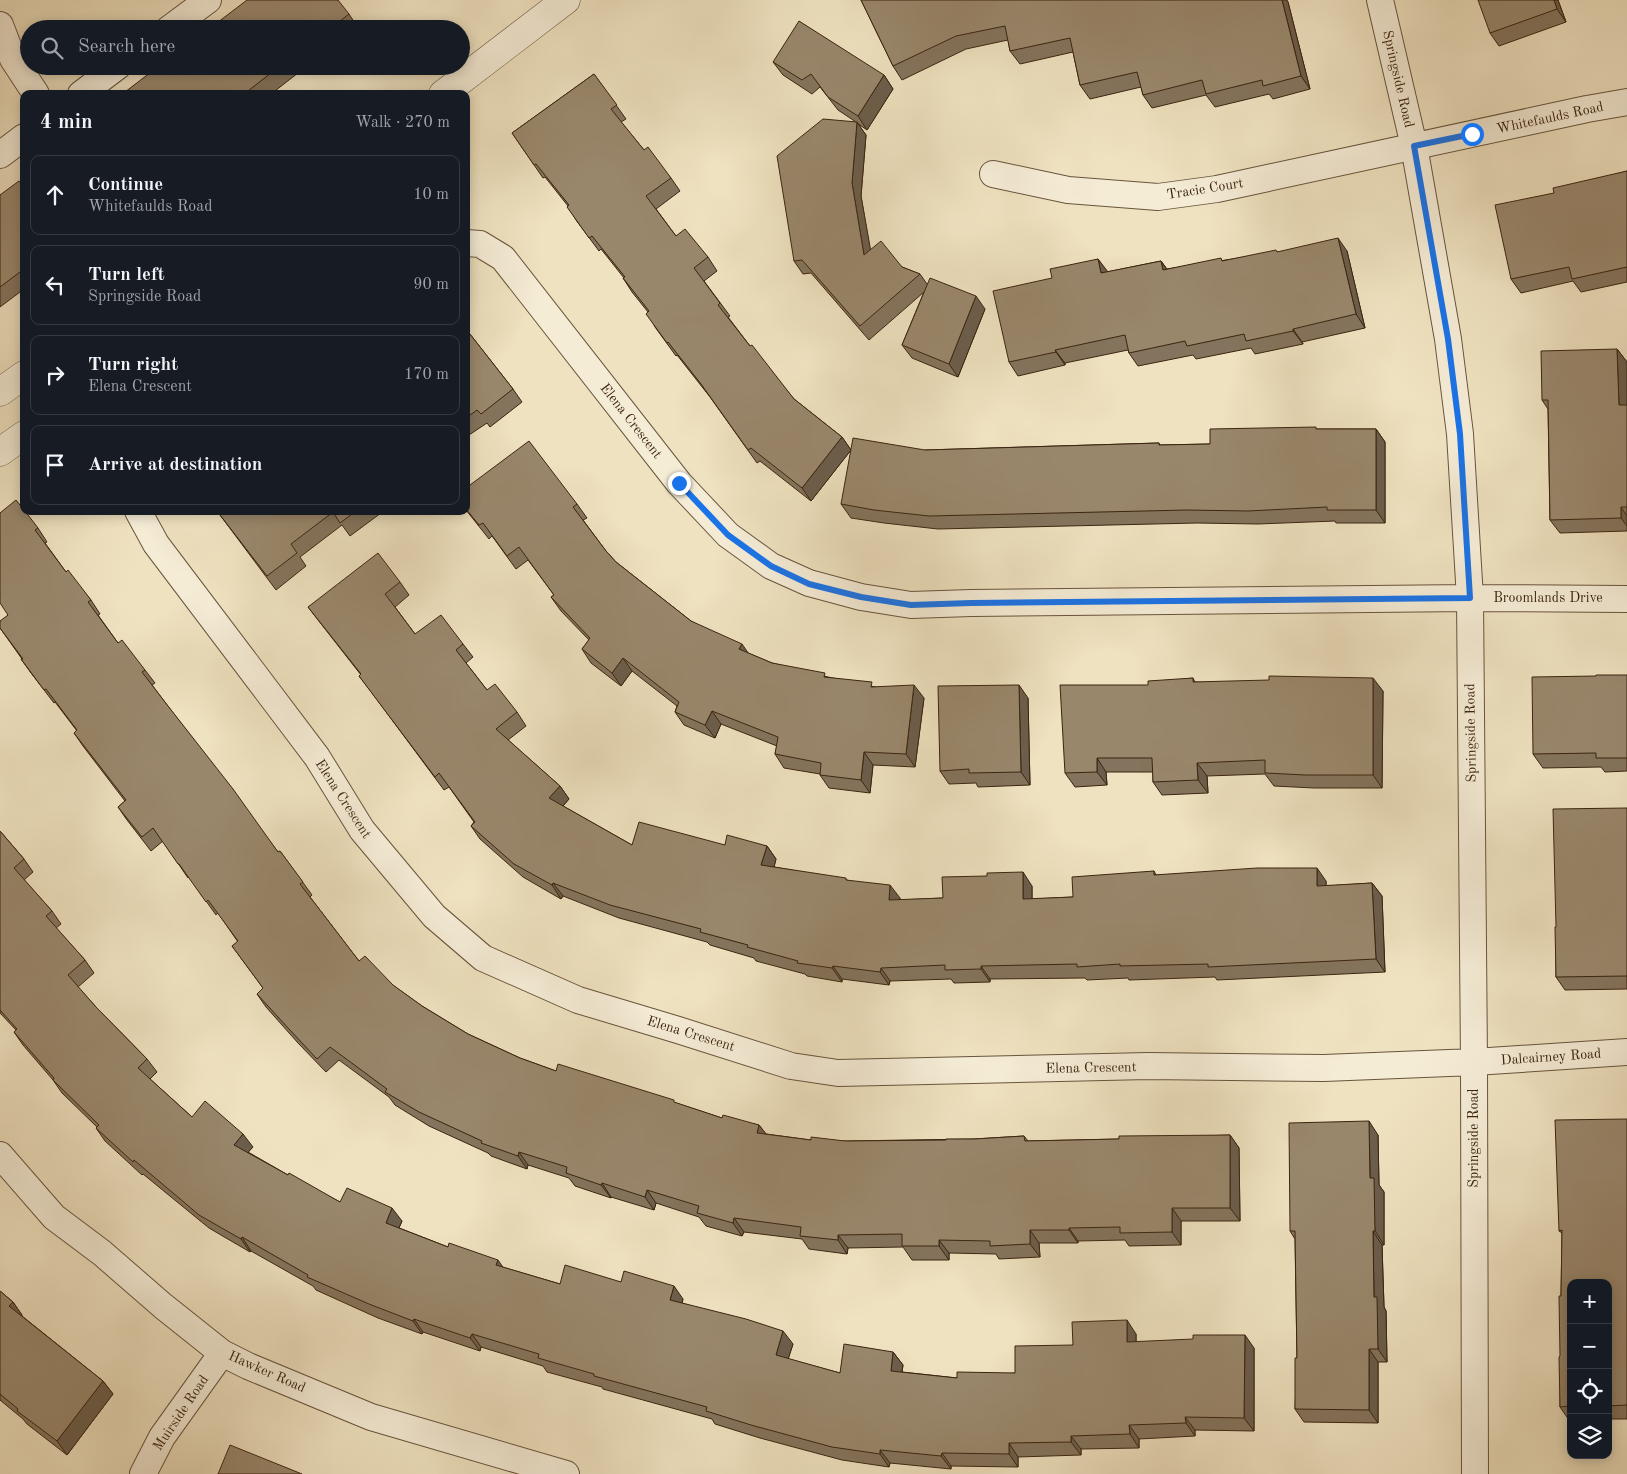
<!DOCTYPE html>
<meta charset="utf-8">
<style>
body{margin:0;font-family:"Old Standard TT",serif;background:#242831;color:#f1f3f6}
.controls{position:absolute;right:15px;bottom:15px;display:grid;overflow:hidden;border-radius:10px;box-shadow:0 2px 12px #0003}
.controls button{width:45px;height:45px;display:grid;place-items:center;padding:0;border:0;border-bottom:1px solid #363941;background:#171b24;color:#f1f3f6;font:25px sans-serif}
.stop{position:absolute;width:15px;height:15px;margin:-11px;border:4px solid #1a73e8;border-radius:50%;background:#fff}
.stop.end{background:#1a73e8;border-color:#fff;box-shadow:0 1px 5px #0008}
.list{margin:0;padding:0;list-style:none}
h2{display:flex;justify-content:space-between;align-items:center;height:65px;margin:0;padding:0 20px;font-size:21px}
h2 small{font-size:16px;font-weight:400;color:#9ea1a6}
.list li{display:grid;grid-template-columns:32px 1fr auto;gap:15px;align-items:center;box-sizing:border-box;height:80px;margin:0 10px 10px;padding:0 10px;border:1px solid #363941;border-radius:10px}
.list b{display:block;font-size:19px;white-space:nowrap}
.list p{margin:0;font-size:16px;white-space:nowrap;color:#9ea1a6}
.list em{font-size:16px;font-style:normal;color:#9ea1a6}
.icon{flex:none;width:28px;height:28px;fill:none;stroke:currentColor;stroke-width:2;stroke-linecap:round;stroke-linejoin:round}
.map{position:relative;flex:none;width:1627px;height:1474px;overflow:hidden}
.search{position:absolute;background:#171b24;box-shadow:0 2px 12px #0003;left:20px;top:20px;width:450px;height:55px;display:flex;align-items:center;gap:12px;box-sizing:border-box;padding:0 18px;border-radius:28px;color:#9ea1a6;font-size:19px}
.panel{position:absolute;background:#171b24;box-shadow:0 2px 12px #0003;left:20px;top:90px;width:450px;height:425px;border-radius:10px}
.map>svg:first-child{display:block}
</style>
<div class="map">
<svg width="1627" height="1474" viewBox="0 0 1627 1474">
<rect width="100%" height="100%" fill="#efe2c0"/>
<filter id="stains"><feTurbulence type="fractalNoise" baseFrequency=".004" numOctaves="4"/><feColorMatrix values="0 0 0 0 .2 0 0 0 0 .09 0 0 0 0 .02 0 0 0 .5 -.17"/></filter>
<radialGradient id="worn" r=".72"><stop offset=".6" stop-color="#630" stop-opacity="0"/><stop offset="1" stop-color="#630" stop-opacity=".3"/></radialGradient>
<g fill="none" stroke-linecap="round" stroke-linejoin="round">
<g stroke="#68543c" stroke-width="28">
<path id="minor" d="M1380,0L1414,146L1448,339L1460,434L1470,598L1474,1062L1475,1474
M0,25L13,59L36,94
M169,29L208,0
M81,94L118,66
M0,155L24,137
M993,174L1068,190L1158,197L1217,189L1587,109L1627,102
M466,243L480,244L503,258L679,483L728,535L771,566L809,583L861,597L911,605L971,603L1470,598L1627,599
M138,511L156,544L317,757L362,830L434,916L483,958L578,1000L678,1030L791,1066L838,1073L1148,1066L1324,1068L1474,1062L1627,1052
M0,1155L54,1217L102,1253L163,1306L222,1353L248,1366L371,1417L566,1474
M143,1474L162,1437L222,1353"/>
</g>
<g stroke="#68543c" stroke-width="29">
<path id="tertiary" d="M443,94L566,0
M0,392L24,375
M0,452L24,435"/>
</g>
<use href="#minor" stroke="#f5ecd6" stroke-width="26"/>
<use href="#tertiary" stroke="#f5ecd6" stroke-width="28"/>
</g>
<path fill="#84745d" stroke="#3b2410" d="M861,0L1288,2L1310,89L1273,99L1269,94L1215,107L1206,95L1152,108L1143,95L1141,87L1090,99L1080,85L1073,52L1020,64L1010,51L1008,40L966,49L902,80L893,66Z
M1558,0L1566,22L1499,46L1490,33Z
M349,14L358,28L357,29H209Z
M773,62L884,75L893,89L867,130L857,123L866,135L861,196L870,250L902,267L920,274L927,284L985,309L958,377L912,358L902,345L924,292L869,340L811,273L803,274L794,261L856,122L838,110L820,87L812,94L783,75Z
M159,66H307L271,94H126Z
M594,74L626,119L621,122L644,150L671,178L680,191L656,209L676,236L708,257L717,271L704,281L730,316L728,317L750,346L794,399L842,437L851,450L811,501L760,461L757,463L710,397L677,355L676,356L655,327L648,312L632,292L623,278H624L601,249L599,251L576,220L568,206L545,177L543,178L512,133Z
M1627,171V282L1581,292L1573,281L1521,293L1511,279L1554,193Z
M24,187V289L0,307V195Z
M1347,251L1365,328L1302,342L1303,344L1255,354L1251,348L1196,359L1193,355L1138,366L1129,353L1128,350L1065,363V365L1018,376L1009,362L1052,278L1098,259L1107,272L1161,261L1167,269L1278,252Z
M466,329L513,389L522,402L490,427L487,423L466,437Z
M1617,349L1627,362V531L1560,533L1550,520L1548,409L1542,400Z
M1317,429H1376L1385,442V523H1336L1335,521L1258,524L1197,523L938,529L884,523L851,518L841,504L925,450L1159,443L1160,445L1210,444Z
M466,488L577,504L587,518L583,520L606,551L616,562L691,621L748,653L772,663L828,677L875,687L924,698L915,767L873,765L870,793L829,788L820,775V774L784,768L775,754L777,746L721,724L715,738L684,725L675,712L677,706L632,671L621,686L591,663L582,649L589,640L561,611L551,597L554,595L528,560L516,569L492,536L489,539L466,510Z
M217,511H380L381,513L350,536L342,525L300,557L306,566L276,590Z
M0,513L38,528L47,542L45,543L66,572L91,600L100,614L98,615L118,643L145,670L155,683L152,685L278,852L280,851L312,895L310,897L359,961L422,1006L468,1034L520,1058L556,1071L676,1103L722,1118L759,1125L766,1134L811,1140L845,1141L974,1139L1024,1136L1028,1141L1119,1139L1230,1135L1239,1148L1240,1221H1181V1245L1129,1246L1125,1240L1078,1241V1243H1039L1040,1257L999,1259L996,1254L949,1253V1260H912L903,1247L848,1248L847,1254L809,1249L802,1239L744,1232L742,1236L706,1226L699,1217L656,1203L654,1210L611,1197V1198L575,1186L569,1178L528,1165L527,1169L491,1156L488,1153L429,1126L395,1105L389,1097L339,1060L326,1072L298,1043L266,1007L257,994L263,988L232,946L238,942L218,913L216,915L189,877L188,878L163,841L151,851L127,820L118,807L125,801L83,746L74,733L77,731L55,702L54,703L31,673L21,659H22L0,628L8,615Z
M400,582L409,595L395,607L415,634L463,644L473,657L466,663L487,690L517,712L526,726L508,740L560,786L569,799L563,806L632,845H725L767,846L776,859L774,867L847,880L900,898V900L943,898L1032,886V899L1073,897L1154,871L1156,875L1326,881V886L1372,883L1382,896L1385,972L1217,980L1215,977L1129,980L1128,978L1087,980L1085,978L990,979V982L954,983L951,979L890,981L889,985L842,979V982L807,976L805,974L756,961L754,958L710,945L707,942L619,918L563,896L561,899L523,877L480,839L471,826L474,822L449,787L444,790L369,689L359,676L361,675L318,620L308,607Z
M1627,675V771L1605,772L1601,767L1543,768L1533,754Z
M1193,678L1195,682L1383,691L1382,788H1314L1274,786L1265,774L1207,776L1208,793L1162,795L1153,782V772H1106L1107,785L1075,787L1065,773L1148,685Z
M1028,698L1030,785L978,787L976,783L949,784L940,771Z
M1627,808V989L1565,990L1556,977V927Z
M0,831L24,859L33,872L24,880L52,911L61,924L56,928L85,960L94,973L78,987L96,1007L147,1059L157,1072L150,1079L192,1117L253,1147L248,1152L288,1175L340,1202L402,1221L399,1228L448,1247L502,1267L560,1284L621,1282L683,1299L682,1303L793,1344L788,1359L840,1373L893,1352L903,1365L902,1372L957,1378L1015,1373L1073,1345L1136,1334V1342L1254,1348V1431L1195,1430V1436L1139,1439V1448L1081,1449V1455L1018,1457V1467L951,1466V1469L890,1463L889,1467L842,1460L760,1438L715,1424L712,1419L603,1389L602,1387L547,1372L543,1366L481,1347L480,1351L423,1332L422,1334L378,1318L316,1290L313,1286L251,1251L250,1252L209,1228L143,1174L142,1175L105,1141L96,1128L97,1127L62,1093L53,1080L23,1045L14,1032L16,1030L0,1013Z
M1627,1119V1419H1608V1283H1571V1420H1569L1560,1407L1561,1296L1562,1233L1559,1231Z
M1378,1135L1379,1185L1384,1192V1245H1382L1384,1307L1386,1311L1387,1362H1378V1423L1304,1422L1295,1409L1297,1358L1295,1239L1290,1231Z
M0,1291L13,1302L22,1315V1316L103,1381L113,1394L67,1455L27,1424L23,1419L0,1400Z"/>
<path fill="#6b5e4c" stroke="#3b2410" d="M1282,0H1287L1288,2L1310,89L1301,76Z
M1554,0H1558L1566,22L1557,9Z
M884,75L893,89L867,130L858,116Z
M857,122L866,135L861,196L874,269L864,255L852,183Z
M1338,238L1347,251L1365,328L1356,314Z
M1098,259L1108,272L1101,273Z
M1161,261L1170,274L1163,270Z
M976,296L985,309L958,377L949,364Z
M1293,329L1302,342L1303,344L1293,331Z
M1617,349L1627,362V417L1619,405Z
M1055,350L1065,363V365L1056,352Z
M1376,429L1385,442V523L1376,510Z
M842,437L851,450L811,501L802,488Z
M1621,507L1627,516V526L1621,518Z
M742,644L751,657L739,649Z
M623,658L632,671L621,686L612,673Z
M1373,678L1383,691L1382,788L1373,775Z
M914,685L924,698L915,767L906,754Z
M1019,685L1028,698L1030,785L1021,772Z
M712,711L721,724L715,738L705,725Z
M864,752L873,765L870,793L861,780Z
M1097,758L1106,772L1107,785L1097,772Z
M1197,763L1207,776L1208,793L1198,780Z
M560,786L569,799L558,811L549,798Z
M767,846L776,859L771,878L761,865Z
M1317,868L1326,881V899L1317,886Z
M1023,872L1032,886V912L1023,899Z
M553,883L563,896L561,899L552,885Z
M1372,883L1382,896L1385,972L1376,959Z
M890,885L900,898L898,913L889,900Z
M833,966L842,979V982L832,968Z
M981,966L990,979V982L981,969Z
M881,968L890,981L889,985L880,972Z
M1369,1121L1378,1135L1379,1185L1384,1192V1245L1375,1231L1370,1178Z
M759,1125L769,1138L757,1133Z
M243,1134L253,1147L243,1158L234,1145Z
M1230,1135L1239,1148L1240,1221L1230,1208Z
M519,1152L528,1165L527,1169L518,1156Z
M602,1183L611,1197V1198L601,1185Z
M647,1190L656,1203L654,1210L645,1197Z
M392,1208L402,1221L395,1236L386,1223Z
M1172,1208L1181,1221V1245L1172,1232Z
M734,1218L744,1232L742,1236L733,1223Z
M1069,1228L1078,1241V1243L1069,1230Z
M1030,1230L1039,1243L1040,1257L1030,1244Z
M1373,1231L1382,1245L1384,1307L1386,1311L1387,1362L1378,1349L1374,1297Z
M838,1235L848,1248L847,1254L838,1240Z
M242,1237L251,1251L250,1252L241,1239Z
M939,1240L949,1253V1260L939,1246Z
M498,1260L507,1273L496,1265Z
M674,1286L683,1299L679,1313L670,1300Z
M13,1302L22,1315L19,1319L9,1306Z
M414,1319L423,1332L422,1334L413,1321Z
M1127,1320L1136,1334V1355L1127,1342Z
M783,1331L793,1344L785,1369L776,1355Z
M472,1334L481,1347L480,1351L470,1338Z
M1245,1335L1254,1348V1431L1244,1418Z
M1369,1349L1378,1362V1423L1369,1410Z
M893,1352L903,1365L900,1384L891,1371Z
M103,1381L113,1394L67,1455L57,1441Z
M1185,1417L1195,1430V1436L1186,1423Z
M1129,1425L1139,1439V1448L1130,1434Z
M1071,1436L1081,1449V1455L1071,1442Z
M1009,1443L1018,1457V1467L1009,1454Z
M880,1450L890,1463L889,1467L880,1454Z
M942,1453L951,1466V1469L941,1456Z"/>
<path fill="#99876c" stroke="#3b2410" d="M247,0H338L349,14L330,29H209Z
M861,0H1282L1301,76L1263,86L1262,80L1206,94L1202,80L1143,95L1137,72L1080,85L1070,38L1010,51L1005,26L956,36L893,66Z
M1478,0H1554L1557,9L1490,33Z
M799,21L884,75L858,116L828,97L811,74L802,80L773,62Z
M159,66H280L244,94H126L125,92Z
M594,74L617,105L611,109L644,150L648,147L671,178L646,196L676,236L685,229L708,257L694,268L720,303L718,305L750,346L752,345L794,399L842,437L802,488L751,448L748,450L701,384L668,342L667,343L646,314L649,311L623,278L625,277L592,236L589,238L567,207L569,205L536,164L534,165L512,133Z
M823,119L857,122L852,183L864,255L881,241L902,267L920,274L860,326L802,260L794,261L777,156Z
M1627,171V267L1572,279L1569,267L1511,279L1495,205L1554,193L1553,188Z
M19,181L24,187V269L0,287V195Z
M1338,238L1356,314L1293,329V331L1246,341L1244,334L1187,346L1185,341L1129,353L1125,335L1055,350L1056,352L1009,362L993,291L1052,278L1050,269L1098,259L1101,273L1161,261L1163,270L1221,258L1222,261L1276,250L1277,252Z
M930,278L976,296L949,364L902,345Z
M466,329L513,389L481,414L477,410L466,418Z
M1617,349L1619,405H1627V507H1621V518L1550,520L1548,400H1542L1541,351Z
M1316,427V429H1376V510H1327V507L1248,511L1187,510L929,516L874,510L841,504L853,438L925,450L1159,443V445L1210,444V429Z
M529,441L577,504L573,507L606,551L616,562L691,621L742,644L739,649L772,663L825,673L824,677L872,682L871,687L914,685L906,754L864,752L861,780L820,775L821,763L775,754L778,737L712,711L705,725L675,712L679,702L623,658L612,673L582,649L590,638L551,597L554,595L519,547L507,556L483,523L479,525L466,509V488Z
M16,500L24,510V511H25L38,528L35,530L66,572L68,570L91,600L88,602L118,643L122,640L145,670L142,672L168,706L233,789L278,852L280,851L303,882L300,884L359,961L365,956L393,985L422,1006L468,1034L520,1058L556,1071L558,1064L674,1100V1102L722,1118L723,1115L759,1125L757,1133L811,1140V1137L845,1141L946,1140V1139H974L1024,1136L1025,1141L1119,1139V1136L1230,1135V1208H1172V1232L1120,1233V1227L1069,1228V1230H1030V1244L990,1246V1241L939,1240V1246H902V1234L838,1235V1240L800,1236L801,1227L734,1218L733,1223L697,1213L699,1206L647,1190L645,1197L602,1183L601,1185L566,1173L567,1167L519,1152L518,1156L481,1143L482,1141L419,1112L385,1092L387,1089L330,1047L317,1059L289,1029L257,994L263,988L232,946L238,941L208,900L206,902L179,864H178L153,828L142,837L118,807L126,800L74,733L77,730L46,689L44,690L21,659H23L0,628V621L8,615L0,603V513Z
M217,511H356L340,523L333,512L291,544L297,553L267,576Z
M378,553L400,582L385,594L415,634L441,615L463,644L456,650L487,690L495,684L517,712L496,729L560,786L549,798L632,845L639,822L725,845L727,835L767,846L761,865L846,878V880L890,885L889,900L943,898L942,877L987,876V873L1023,872V899L1073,897L1072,877L1154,871V875L1257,868H1317V886L1372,883L1376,959L1208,967V964L1120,966V964L1077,967V964L981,966V969L945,970V965L881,968L880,972L833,966L832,968L797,963L798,961L747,947L748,945L700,932L701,929L610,905L553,883L552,885L514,864L471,826L475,822L439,773L435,777L359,676L361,674L308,607Z
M1596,675H1627V758H1596V753L1533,754L1532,677L1596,676Z
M1269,676L1373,678V775H1305L1265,773V760L1197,763L1198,780L1153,782L1152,758H1097V772L1065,773L1060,685H1148V681L1193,678V682L1269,680Z
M1019,685L1021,772L969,773V769L940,771L938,686Z
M1627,808V976L1556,977L1555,927H1556L1553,809Z
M0,831L24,859L14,868L52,911L46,916L85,960L68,975L96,1007L147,1059L138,1068L192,1117L205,1101L243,1134L234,1145L288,1175L289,1173L340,1202L347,1188L392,1208L386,1223L448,1247L449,1243L498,1260L496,1265L560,1284L565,1265L621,1282L624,1271L674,1286L670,1300L746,1319L783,1331L776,1355L840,1373L844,1344L893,1352L891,1371L957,1378V1372L1015,1373V1346L1073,1345L1072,1322L1127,1320V1342L1193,1339V1335H1245L1244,1418L1185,1417L1186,1423L1129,1425L1130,1434L1071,1436V1442L1009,1443V1454L942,1453L941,1456L880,1450V1454L832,1447L751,1425L706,1411L707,1407L594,1376V1374L538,1358L539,1354L472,1334L470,1338L414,1319L413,1321L369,1304L307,1277L308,1275L242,1237L241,1239L199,1215L134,1160L133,1162L96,1128L99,1125L53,1080L54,1078L14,1032L17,1029L0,1010Z
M1627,1119V1405L1608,1406V1283H1571V1406L1560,1407L1559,1357L1560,1356L1559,1296H1561L1562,1230L1559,1231L1555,1120Z
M1369,1121L1370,1178H1374L1375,1231H1373L1374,1297H1377L1378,1349H1369V1410L1295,1409V1358H1297L1296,1297L1295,1231H1290L1289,1123Z
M0,1291L13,1302L9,1306L103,1381L57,1441L17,1411L18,1409L0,1394Z
M230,1445L302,1474H218Z"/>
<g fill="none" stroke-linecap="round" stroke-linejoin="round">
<path stroke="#1a73e8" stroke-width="6" d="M679,483L728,535L771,566L809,584L861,597L911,605L971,603L1470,598L1460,434L1448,339L1414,146L1472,134"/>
</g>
<g text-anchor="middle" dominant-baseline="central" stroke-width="5" stroke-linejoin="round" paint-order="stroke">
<g font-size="14" fill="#3b2410" stroke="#f5ecd6">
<text transform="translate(1398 79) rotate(77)">Springside Road</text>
<text transform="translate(1550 118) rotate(-12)">Whitefaulds Road</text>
<text transform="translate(1205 189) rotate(-9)">Tracie Court</text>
<text transform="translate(631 421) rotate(52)">Elena Crescent</text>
<text x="1548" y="598">Broomlands Drive</text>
<text transform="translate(1471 733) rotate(-91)">Springside Road</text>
<text transform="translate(343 799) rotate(57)">Elena Crescent</text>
<text transform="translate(691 1034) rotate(17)">Elena Crescent</text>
<text transform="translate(1551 1057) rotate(-4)">Dalcairney Road</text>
<text transform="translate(1091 1068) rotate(-1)">Elena Crescent</text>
<text transform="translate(1474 1138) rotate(-90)">Springside Road</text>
<text transform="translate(267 1372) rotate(24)">Hawker Road</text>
<text transform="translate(181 1413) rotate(-56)">Muirside Road</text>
</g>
</g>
<rect width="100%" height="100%" filter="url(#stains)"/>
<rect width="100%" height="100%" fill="url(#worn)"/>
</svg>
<div class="controls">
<button>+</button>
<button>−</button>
<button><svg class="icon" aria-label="locate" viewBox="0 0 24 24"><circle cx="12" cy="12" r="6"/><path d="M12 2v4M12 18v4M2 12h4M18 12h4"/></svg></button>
<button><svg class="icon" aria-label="layers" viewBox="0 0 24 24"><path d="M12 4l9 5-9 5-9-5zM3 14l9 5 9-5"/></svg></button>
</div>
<div class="stop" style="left:1472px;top:134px"></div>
<div class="stop end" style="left:679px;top:483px"></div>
<div class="search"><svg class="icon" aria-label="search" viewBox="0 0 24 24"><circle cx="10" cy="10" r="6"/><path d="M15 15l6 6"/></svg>Search here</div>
<section class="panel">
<h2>4 min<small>Walk · 270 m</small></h2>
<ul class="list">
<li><svg class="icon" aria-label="ahead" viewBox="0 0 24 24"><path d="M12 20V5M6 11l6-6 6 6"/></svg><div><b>Continue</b><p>Whitefaulds Road</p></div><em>10 m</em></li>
<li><svg class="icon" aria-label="left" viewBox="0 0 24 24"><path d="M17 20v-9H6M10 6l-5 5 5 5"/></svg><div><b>Turn left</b><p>Springside Road</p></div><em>90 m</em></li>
<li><svg class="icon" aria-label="right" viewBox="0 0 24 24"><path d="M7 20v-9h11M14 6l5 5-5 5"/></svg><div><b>Turn right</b><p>Elena Crescent</p></div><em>170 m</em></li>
<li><svg class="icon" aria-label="arrive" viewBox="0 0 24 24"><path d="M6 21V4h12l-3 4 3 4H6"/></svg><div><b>Arrive at destination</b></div></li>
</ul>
</section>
</div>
